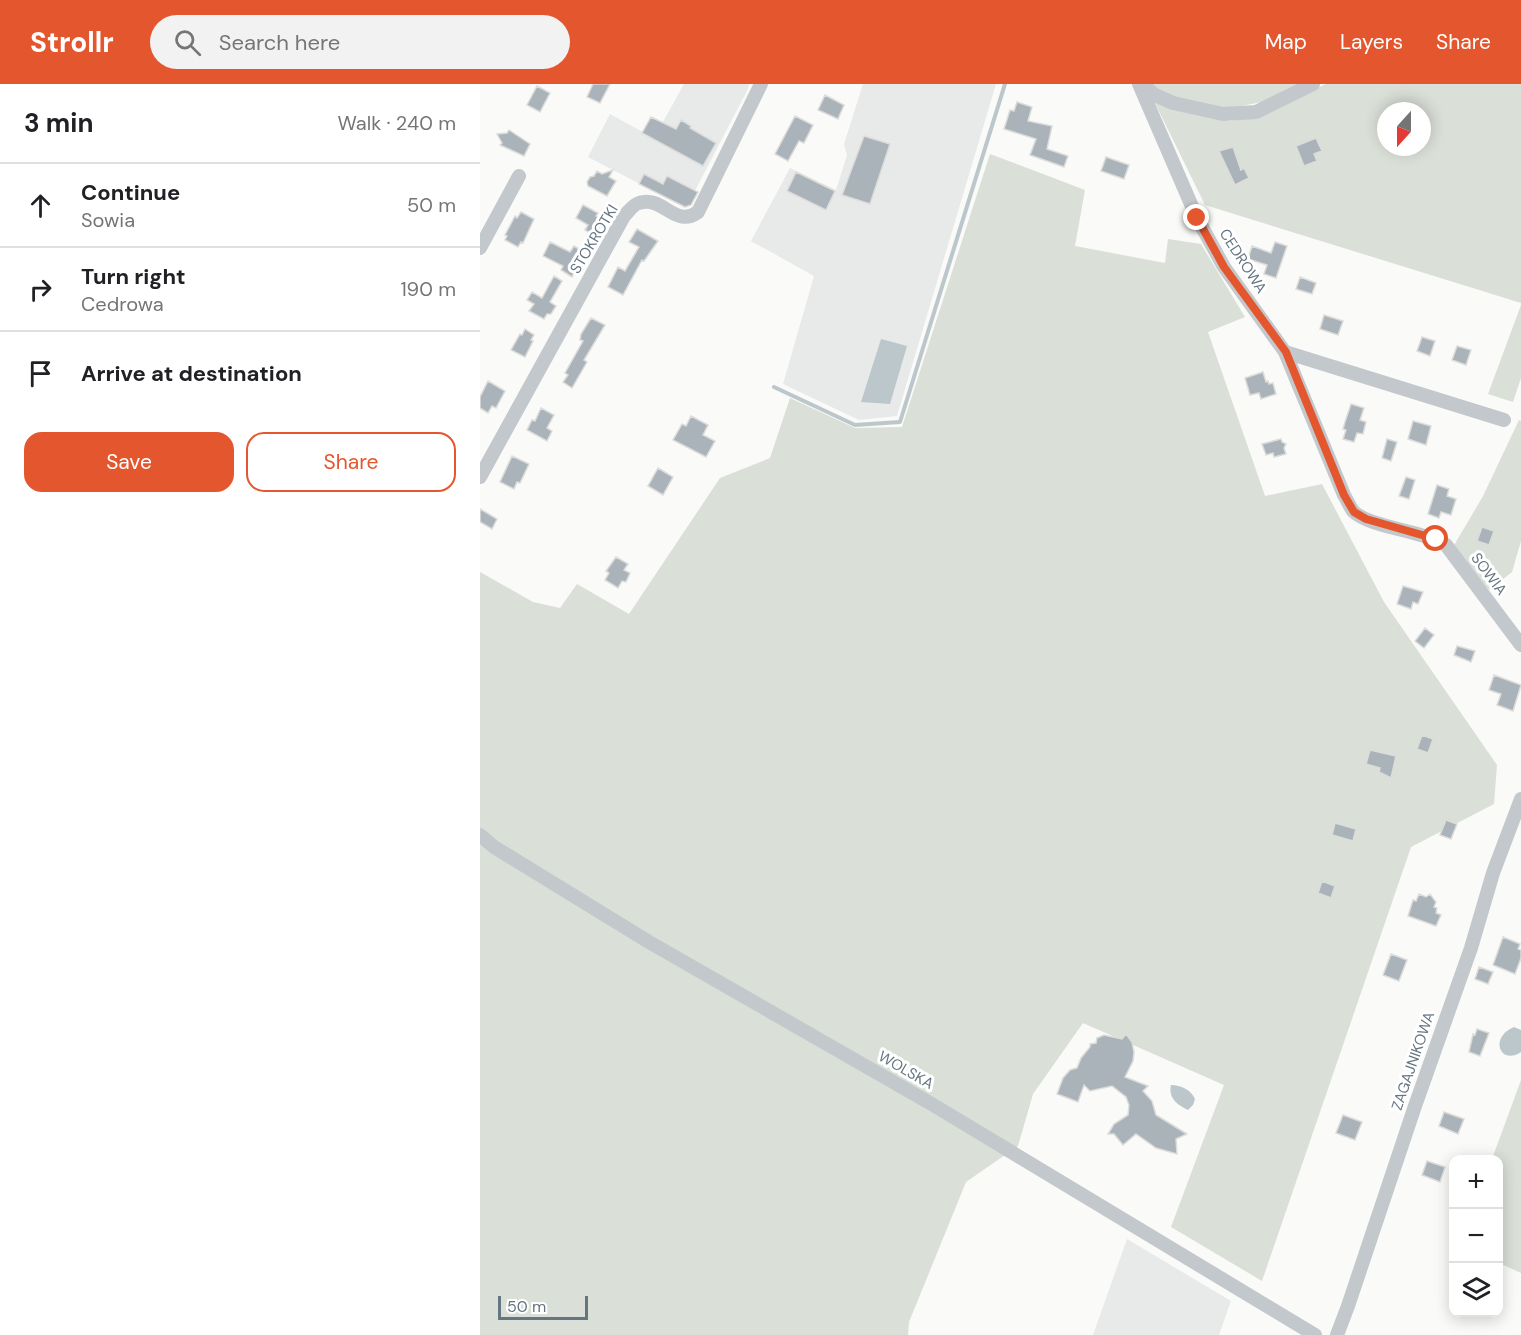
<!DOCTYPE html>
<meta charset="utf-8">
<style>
body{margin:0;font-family:"DM Sans",sans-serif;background:#f2f2f2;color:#202124}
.controls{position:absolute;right:18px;bottom:18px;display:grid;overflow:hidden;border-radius:12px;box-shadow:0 3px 15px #0003}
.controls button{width:54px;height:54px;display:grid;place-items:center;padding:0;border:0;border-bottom:2px solid #e0e0e0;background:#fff;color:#202124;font:30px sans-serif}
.compass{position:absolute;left:897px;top:18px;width:54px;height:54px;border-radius:50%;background:#fff;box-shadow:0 3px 15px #0003;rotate:201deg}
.scale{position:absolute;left:18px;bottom:15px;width:90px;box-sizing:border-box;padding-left:6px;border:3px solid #657683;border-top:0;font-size:16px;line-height:21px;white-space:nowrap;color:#657683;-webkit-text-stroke:4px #fff;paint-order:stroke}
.stop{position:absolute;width:18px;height:18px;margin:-14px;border:4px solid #e4572e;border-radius:50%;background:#fff}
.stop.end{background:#e4572e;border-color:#fff;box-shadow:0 2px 6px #0008}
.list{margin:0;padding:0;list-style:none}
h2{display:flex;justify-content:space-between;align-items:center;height:78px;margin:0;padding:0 24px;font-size:26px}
h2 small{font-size:20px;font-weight:400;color:#757577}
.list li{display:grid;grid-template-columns:39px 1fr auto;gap:18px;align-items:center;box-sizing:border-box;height:84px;padding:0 24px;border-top:2px solid #e0e0e0}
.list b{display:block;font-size:22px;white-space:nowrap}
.list p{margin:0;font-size:20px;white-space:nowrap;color:#757577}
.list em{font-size:20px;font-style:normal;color:#757577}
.actions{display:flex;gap:12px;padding:18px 24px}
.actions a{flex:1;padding:14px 0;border:2px solid #e4572e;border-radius:18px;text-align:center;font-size:21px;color:#e4572e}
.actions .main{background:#e4572e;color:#fff}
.icon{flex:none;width:33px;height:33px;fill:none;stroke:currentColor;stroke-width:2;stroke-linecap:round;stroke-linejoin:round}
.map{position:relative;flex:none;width:1041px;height:1251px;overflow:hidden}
header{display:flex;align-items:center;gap:36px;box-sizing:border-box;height:84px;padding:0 30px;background:#e4572e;color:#fff}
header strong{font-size:28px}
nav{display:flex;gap:33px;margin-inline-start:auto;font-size:21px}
.search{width:420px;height:54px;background:#f2f2f2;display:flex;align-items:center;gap:15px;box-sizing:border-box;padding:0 21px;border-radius:33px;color:#757577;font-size:22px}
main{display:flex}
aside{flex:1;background:#fff}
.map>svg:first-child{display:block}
</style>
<header>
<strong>Strollr</strong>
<div class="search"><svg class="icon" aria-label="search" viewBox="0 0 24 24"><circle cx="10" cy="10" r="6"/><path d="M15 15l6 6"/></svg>Search here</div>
<nav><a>Map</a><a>Layers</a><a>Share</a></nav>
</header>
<main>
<aside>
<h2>3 min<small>Walk · 240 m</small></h2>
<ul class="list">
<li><svg class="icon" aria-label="ahead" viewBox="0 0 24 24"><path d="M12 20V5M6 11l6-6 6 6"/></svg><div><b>Continue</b><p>Sowia</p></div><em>50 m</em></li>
<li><svg class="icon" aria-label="right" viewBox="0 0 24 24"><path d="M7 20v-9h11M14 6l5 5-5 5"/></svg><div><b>Turn right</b><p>Cedrowa</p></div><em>190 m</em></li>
<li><svg class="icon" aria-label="arrive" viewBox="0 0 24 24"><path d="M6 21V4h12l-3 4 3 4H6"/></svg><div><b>Arrive at destination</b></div></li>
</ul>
<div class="actions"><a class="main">Save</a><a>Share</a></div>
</aside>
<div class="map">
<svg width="1041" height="1251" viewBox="0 0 1041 1251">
<rect width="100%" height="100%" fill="#fafaf8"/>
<path fill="#e8e9e9" d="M204,0H269L268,5L206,124L108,73L130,30L174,54Z
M383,0H516L417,332L379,336L303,300L334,192L271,157L310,84L356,106L367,71L364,60Z
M647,1155L751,1217L739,1251H613Z"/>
<path fill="#dadfd7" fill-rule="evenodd" d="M668,0H821L782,18L729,28L675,9Z
M846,0H1041V219L725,121L674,17L749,37L774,33ZM906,27H942V63H906Z
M510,70L605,106L595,162L685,179L688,155L721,160L765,233L728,248L785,412L842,400L904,518L1017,681L1014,720L931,763L782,1197L691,1143L744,1001L603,939L553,1010L538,1062L486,1098L429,1238L428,1251H0V488L53,518L80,524L97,500L149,530L240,394L290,374L310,314L375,344L422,343Z
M1041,221V294L1033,318L1008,310Z
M1039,336L1041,337V457L1032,488L1009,506L973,463L1003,412Z
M1041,996V1189L1019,1179L1018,1076L1012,1075Z"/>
<path fill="#bbc7cb" d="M401,255L427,262L410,320L381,318Z
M1034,943L1041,946V968C1021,982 1008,954 1034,943Z
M691,1001C701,1001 711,1006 715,1015L713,1021L708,1026C697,1021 688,1014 691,1001Z"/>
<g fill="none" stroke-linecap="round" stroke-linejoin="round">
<path stroke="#bbc7cb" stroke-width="4" d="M294,303L375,341L420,338L525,0"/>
</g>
<path fill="#aab3b9" stroke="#dcdcda" stroke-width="1.5" d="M113,0H130L120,19L107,13Z
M57,2L70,9L60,28L47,21Z
M345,11L364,21L358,35L338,26Z
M537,18L552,23L548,37L572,42L567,65L588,72L584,83L550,71L556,55L524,45L530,26L534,27Z
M315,32L333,41L324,59L319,57L308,77L295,70Z
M171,33L196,45L201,36L211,42L210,44L236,59L223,82L162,49Z
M29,46L50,60L44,72L20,61L22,59L17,50L27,49Z
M384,52L410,60L390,120L362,111Z
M836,54L842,67L834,70L837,77L824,82L816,62Z
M753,63L761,86L764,84L769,94L755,101L739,67Z
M626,73L649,81L644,95L621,87Z
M133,86L129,93L136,97L127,112L108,102L107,98L110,93L114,92L117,87L122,90Z
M316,88L355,107L346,126L307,107Z
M164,90L183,100L187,92L218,108L211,121L205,123L159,100Z
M103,121L118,129L116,132L123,136L115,152L105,146L108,141L96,134Z
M41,128L54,135L43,159L41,158L38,163L25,156L27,152L25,151L35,132L37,134Z
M157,145L178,157L164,177L162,176L143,211L128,203L138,183L145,187L159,163L149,158Z
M70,158L90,168L94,162L104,168L92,193L81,186L83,182L63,172Z
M795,158L807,162L796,194L784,190L787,181L768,175L772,162L791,169Z
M74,192L82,197L70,218L76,222L71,230H67L64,235L49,227L54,220L47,216L52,208L62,214Z
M820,193L836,199L832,210L816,205Z
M844,231L863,237L858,251L840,245Z
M111,234L125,241L104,276L107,278L92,304L83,298L88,291L85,289L103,257L100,256L101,250Z
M45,245L54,251L51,256L53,257L45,273L31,266L40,250L42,251Z
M942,253L955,257L950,272L937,267Z
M977,262L991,266L986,281L972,276Z
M783,288L786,298L788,297L789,300L793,299L796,310L781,315L779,309L770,311L765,294Z
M8,297L25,307L16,324L12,322L8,329L0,324V313Z
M871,320L884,324L880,336L886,338L883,350L877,349L874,358L863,355L866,346L863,345L865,338Z
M61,324L74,331L67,344L72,347L67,357L47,346L52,336L55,337Z
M211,332L228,341L223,351L235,357L226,373L193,356L202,340L206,342Z
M933,337L951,342L946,361L928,355Z
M801,355L802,358L806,360L804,364L806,370L794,373L793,369L786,371L782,360Z
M907,355L917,358L911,377L902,374Z
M32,372L49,380L40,399L37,398L34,405L20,398Z
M178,384L193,393L183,411L168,402Z
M926,393L935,396L929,415L919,412Z
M957,401L969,405L967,412L976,415L971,431L961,428L959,434L948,430Z
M0,425L17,435L12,445L0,438Z
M1002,443L1014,447L1009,461L997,457Z
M136,473L148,480L144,486L150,489L146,498L142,497L138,504L125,496L129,489L126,487Z
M923,502L943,508L938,520L933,518L931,525L917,520Z
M945,544L954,551L944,564L935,557Z
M977,562L995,567L991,578L974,571Z
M1014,591L1041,601L1033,627L1017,621L1021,610L1009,606Z
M942,651L953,655L948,669L937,665Z
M890,666L916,672L911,694L899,688L900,684L886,680Z
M966,736L977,740L971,755L960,751Z
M855,739L876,745L873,757L852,751Z
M842,797L855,802L851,814L838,809Z
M939,810L946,813L950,810L956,818L954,823L957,824L956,829L961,831L956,842L928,832L933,816L936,817Z
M1023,853L1040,860L1038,865L1041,866V874L1035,890L1013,881Z
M911,870L927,876L919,897L903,891Z
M999,883L1013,888L1008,900L995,895Z
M997,945L1009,949L1000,972L989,968L993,950L995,951Z
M646,950L652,958L654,968L653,977L645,993L668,1002L663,1007L672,1017L676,1031L707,1050L696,1055L697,1070L676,1064L656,1050L643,1061L634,1050H628L634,1040L648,1031L649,1021L646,1013L632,1002L610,1007L604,1001L598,1018L577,1010L583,994L590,986L597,984L601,974L610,963V960L616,959L617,954L624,951L642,955Z
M964,1028L984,1035L978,1050L959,1042Z
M863,1031L882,1038L875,1056L856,1049Z
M947,1077L965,1083L960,1098L942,1091Z"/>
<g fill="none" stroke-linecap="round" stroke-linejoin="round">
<path stroke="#c3c8cc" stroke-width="14" d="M659,0L717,134L744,183L805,268L864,411C867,416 870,423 873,427C888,443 944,447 966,461L1041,561
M662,0L675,11L693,19L743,30L776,28L833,0
M0,164L39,92
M805,268L1024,336
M0,393L144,132C148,128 154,120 159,119C183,111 195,145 218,128L281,0
M0,751L14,763L169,858L455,1022L835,1251
M857,1251L868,1222L935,1022L991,864L1013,789L1041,715"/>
</g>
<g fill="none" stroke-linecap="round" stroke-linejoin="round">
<path stroke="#e4572e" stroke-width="8" d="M717,134L744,183L806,268L864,411L874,428L886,435L956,455"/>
</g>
<g text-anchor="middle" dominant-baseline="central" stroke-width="6" stroke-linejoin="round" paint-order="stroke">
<g font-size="15" fill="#657683" stroke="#fff">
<text transform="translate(114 155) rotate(-59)">STOKROTKI</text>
<text transform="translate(763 177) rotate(57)">CEDROWA</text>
<text transform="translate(1009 490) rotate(53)">SOWIA</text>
<text transform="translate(933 977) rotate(-71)">ZAGAJNIKOWA</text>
<text transform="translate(426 986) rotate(30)">WOLSKA</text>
</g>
</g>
</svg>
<div class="controls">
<button>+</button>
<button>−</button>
<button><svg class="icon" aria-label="layers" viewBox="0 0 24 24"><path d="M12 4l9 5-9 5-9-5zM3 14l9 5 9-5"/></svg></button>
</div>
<svg class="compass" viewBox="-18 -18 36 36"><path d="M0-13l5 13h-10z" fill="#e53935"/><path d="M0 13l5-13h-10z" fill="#757577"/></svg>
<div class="scale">50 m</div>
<div class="stop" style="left:956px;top:455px"></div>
<div class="stop end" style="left:717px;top:134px"></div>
</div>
</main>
